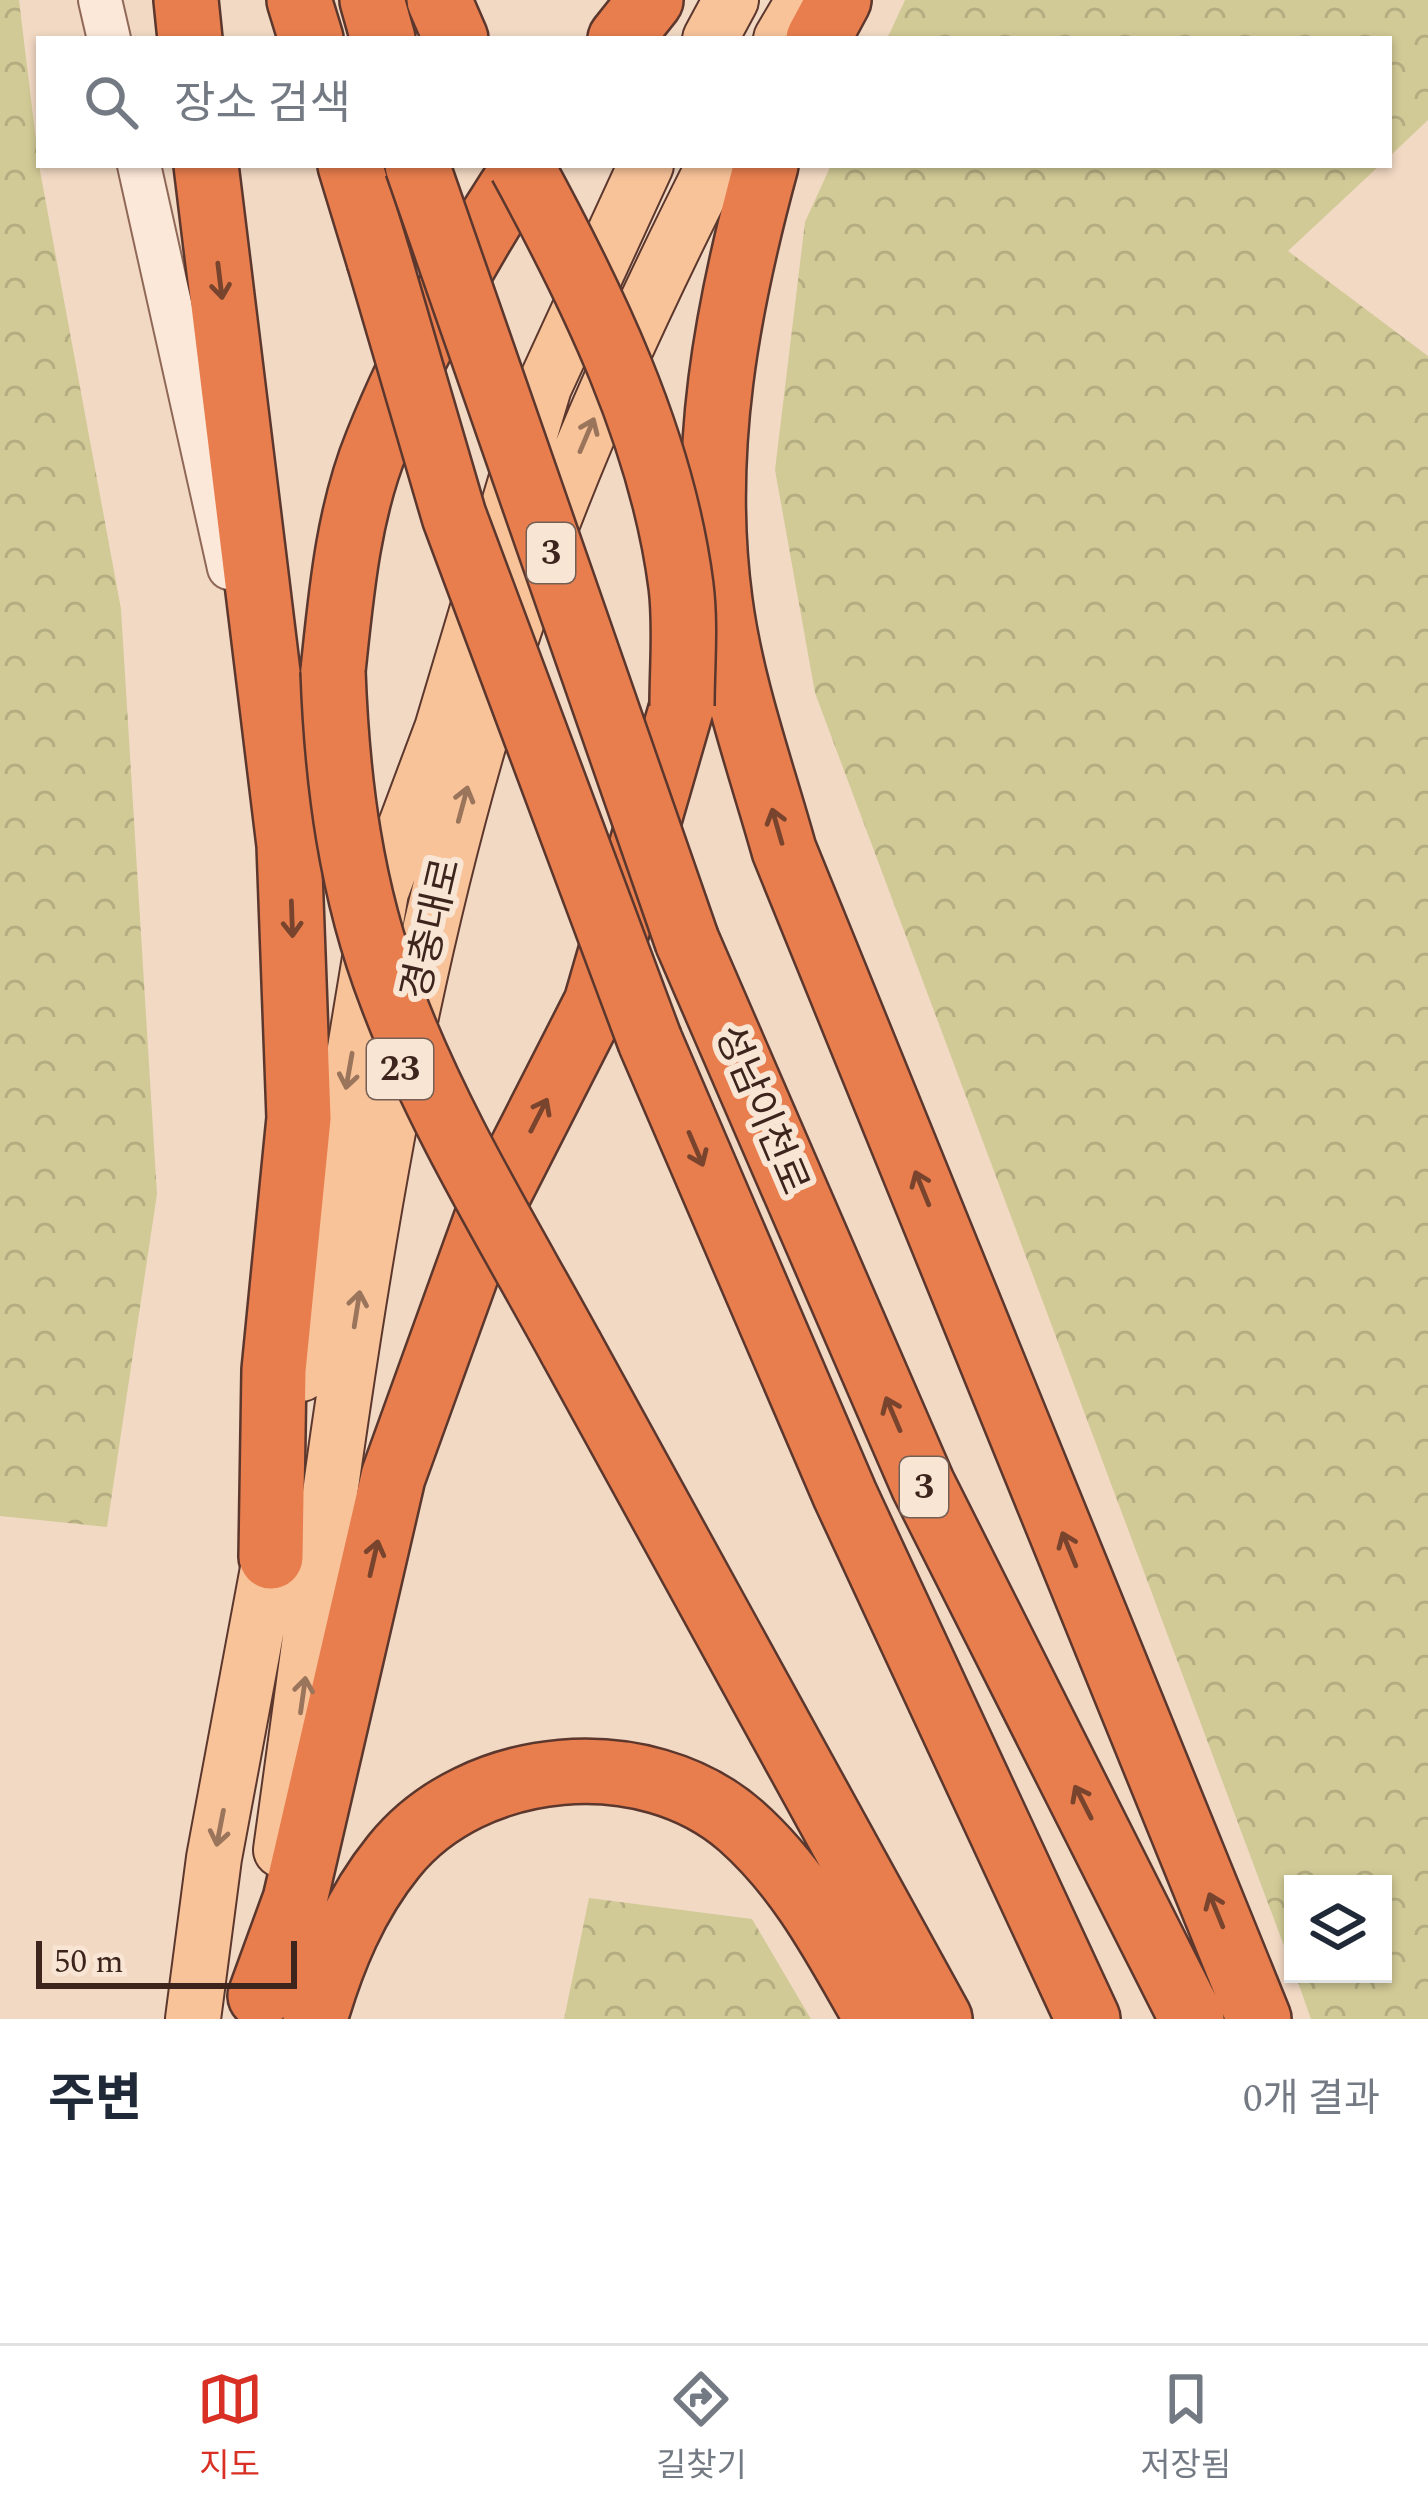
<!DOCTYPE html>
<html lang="ko">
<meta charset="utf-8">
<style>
body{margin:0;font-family:Spectral,"Noto Sans KR",serif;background:#f6f6f7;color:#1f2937}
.controls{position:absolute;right:36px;bottom:36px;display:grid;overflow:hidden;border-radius:0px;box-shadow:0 3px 9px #0004}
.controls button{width:108px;height:108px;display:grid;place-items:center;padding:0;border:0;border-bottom:3px solid #e0e1e3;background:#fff;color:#1f2937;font:60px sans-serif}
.scale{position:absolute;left:36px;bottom:30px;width:261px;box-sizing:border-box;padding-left:12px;border:6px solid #3d251d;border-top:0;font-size:33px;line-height:42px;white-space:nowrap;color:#3d251d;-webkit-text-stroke:9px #f9e5d4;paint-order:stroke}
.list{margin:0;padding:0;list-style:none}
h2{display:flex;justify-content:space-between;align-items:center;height:156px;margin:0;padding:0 48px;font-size:51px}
h2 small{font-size:39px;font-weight:400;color:#747a83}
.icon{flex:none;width:66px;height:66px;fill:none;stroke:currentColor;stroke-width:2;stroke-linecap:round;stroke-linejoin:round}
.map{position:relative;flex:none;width:1428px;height:2019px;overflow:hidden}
.search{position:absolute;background:#fff;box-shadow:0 3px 9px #0004;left:36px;right:36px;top:36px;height:132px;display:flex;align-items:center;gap:30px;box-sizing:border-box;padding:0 42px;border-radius:0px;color:#747a83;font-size:45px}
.sheet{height:324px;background:#fff}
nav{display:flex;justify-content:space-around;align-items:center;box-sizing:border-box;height:168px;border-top:3px solid #e0e1e3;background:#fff;font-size:33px;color:#747a83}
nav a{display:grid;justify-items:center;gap:6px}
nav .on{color:#d93025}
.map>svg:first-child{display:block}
</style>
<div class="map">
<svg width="1428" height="2019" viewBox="0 0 1428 2019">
<defs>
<pattern id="forest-crowns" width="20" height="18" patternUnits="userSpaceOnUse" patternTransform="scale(3)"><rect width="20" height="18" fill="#d1ca96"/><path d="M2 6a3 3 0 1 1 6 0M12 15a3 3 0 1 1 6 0" fill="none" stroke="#b4ad81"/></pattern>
</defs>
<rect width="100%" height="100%" fill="#f2d9c4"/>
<path fill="url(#forest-crowns)" d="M0,0H19L39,165L121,609L157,1194L107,1527L0,1516Z
M905,0H1428V120L1389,157V39H887Z
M831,165H1380L1288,251L1428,356V2019H1311L1295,1974H1383V1884H1293V1970L815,693L775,470L805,222Z
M589,1898L752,1919L811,2019H564Z"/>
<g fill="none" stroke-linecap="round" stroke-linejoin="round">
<g stroke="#8f6858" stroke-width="46">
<path id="minor" d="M100,0L109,39
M139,165L229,568"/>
</g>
<g stroke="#5c372d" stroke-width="58">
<path id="major" d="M710,39L731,0
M781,39L804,0
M301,1374L381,892L442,729L544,387L646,165
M281,1850C340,1429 385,1001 525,597C577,448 643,306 714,165
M193,2019L214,1858L278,1515"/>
</g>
<g stroke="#5c372d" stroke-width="68">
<path id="highway" d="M186,0L190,39
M299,0L311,39
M372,0L383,39
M439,0L456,39
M620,39L651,0
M818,39L839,0
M206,165L289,845L299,1118L274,1370L271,1557
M350,165L379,260
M766,165C727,308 700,452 720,601C731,685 761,768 784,850L1259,2019
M333,671C341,595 348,514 377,443C413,353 471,245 526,165
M687,941L923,1485L1192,2019
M650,1041L845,1495L1088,2019
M571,1348L940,2019
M260,1996L295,1900L393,1477L487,1217L596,1003L682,706
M315,2019C332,1960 355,1904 394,1856C474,1757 645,1742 741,1826C802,1880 837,1950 877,2019"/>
</g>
<use href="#minor" stroke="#fce8d8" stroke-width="42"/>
<use href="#major" stroke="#f8c399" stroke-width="54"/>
<use href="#highway" stroke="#e87e4e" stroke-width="63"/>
<g stroke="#5c372d" stroke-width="68" stroke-linecap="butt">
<path id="highway-bridge" d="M417,165L687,941
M521,165C592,295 662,438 681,586C686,625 682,667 682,706
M379,260L454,516L650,1041
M333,671C337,782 351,891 391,995C437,1118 508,1233 571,1348"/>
</g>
<use href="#highway-bridge" stroke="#e87e4e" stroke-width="63"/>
</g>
<defs><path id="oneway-shaft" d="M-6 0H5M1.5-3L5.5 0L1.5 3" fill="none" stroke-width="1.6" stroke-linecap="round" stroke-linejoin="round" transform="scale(3)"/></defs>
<g stroke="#79442e">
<use href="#oneway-shaft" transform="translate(220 281) rotate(83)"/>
<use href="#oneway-shaft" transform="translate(777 826) rotate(-106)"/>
<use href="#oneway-shaft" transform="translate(292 919) rotate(88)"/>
<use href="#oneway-shaft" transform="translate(539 1115) rotate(-63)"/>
<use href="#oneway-shaft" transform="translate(696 1149) rotate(67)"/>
<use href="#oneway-shaft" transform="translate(922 1188) rotate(-112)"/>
<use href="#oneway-shaft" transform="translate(893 1414) rotate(-113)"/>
<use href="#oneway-shaft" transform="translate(1069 1549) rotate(-112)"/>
<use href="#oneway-shaft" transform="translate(374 1558) rotate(-77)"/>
<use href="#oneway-shaft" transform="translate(1083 1802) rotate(-117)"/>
<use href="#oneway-shaft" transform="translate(1216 1910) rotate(-112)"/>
</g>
<g stroke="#9a745b">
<use href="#oneway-shaft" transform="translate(587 435) rotate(-67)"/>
<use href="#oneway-shaft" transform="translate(463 804) rotate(-75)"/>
<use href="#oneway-shaft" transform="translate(349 1071) rotate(100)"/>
<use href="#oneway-shaft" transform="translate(357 1309) rotate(-81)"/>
<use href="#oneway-shaft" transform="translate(303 1695) rotate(-82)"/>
<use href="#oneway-shaft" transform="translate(220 1828) rotate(101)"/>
</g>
<g text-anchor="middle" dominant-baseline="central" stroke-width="12" stroke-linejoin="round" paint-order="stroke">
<g fill="#f9e5d4" stroke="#755f54" stroke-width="3">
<rect x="527" y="523" width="48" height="60" rx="9"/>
<rect x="367" y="1039" width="66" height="60" rx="9"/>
<rect x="900" y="1457" width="48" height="60" rx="9"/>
</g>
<g font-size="36" font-weight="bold" fill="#3d251d">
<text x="551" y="553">3</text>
<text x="400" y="1069">23</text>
<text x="924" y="1487">3</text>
</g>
<g font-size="39" fill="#3d251d" stroke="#f9e5d4">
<text transform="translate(432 929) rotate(-77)">경충대로</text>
<text transform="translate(761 1110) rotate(67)">성남이천로</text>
</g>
</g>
</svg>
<div class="controls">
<button><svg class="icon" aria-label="layers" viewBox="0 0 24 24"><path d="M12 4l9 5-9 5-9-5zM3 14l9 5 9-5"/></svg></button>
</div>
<div class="scale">50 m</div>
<div class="search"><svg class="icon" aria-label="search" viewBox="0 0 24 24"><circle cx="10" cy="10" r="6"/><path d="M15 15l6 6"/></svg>장소 검색</div>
</div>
<section class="sheet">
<h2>주변<small>0개 결과</small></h2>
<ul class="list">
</ul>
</section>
<nav>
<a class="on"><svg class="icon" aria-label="map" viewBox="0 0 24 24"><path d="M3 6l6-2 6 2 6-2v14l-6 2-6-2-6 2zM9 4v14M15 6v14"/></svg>지도</a>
<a><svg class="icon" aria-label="directions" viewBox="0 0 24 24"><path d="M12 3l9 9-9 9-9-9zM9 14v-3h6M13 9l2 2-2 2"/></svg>길찾기</a>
<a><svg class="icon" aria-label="saved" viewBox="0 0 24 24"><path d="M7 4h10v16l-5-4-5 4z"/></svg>저장됨</a>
</nav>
